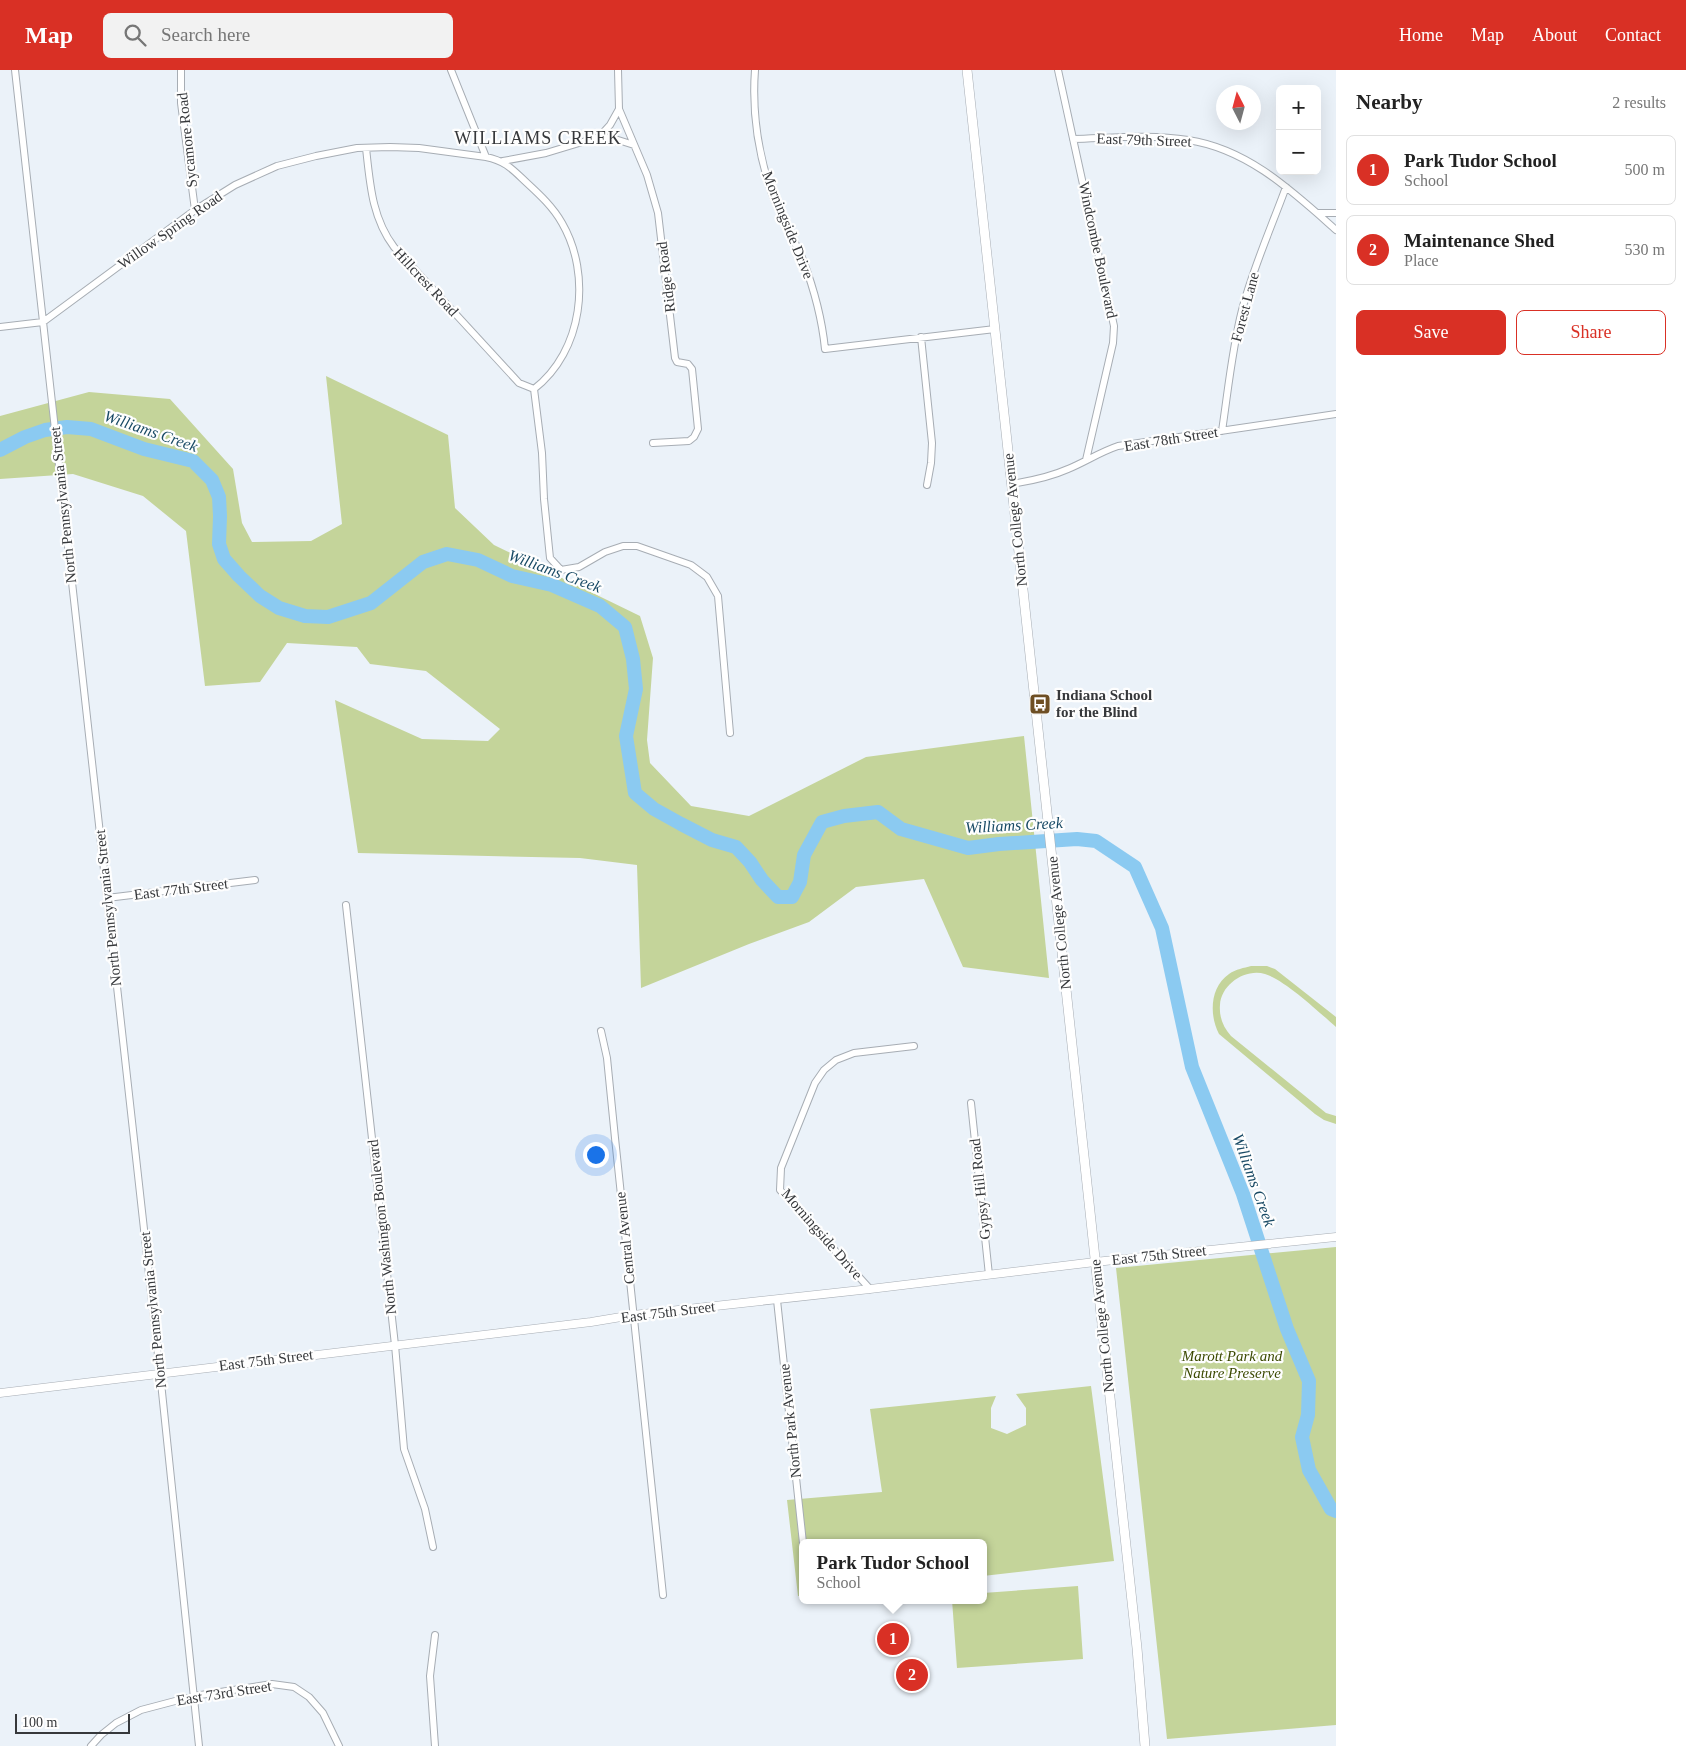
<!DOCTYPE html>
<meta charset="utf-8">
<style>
body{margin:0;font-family:Georgia,serif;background:#f2f2f2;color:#222}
.controls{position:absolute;right:15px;top:15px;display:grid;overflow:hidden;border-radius:8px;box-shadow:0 5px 20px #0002}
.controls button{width:45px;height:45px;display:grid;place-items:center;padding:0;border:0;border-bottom:1px solid #e0e0e0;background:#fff;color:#222;font:25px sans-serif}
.compass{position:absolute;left:1216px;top:15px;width:45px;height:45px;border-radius:50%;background:#fff;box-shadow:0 5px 20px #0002;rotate:354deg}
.scale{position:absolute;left:15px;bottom:12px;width:115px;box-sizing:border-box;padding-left:5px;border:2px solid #36383b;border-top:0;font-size:14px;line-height:18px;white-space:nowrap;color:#36383b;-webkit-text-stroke:4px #fefefe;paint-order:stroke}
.you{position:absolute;left:595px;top:1084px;width:18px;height:18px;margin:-12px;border:4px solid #fff;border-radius:50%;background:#1a73e8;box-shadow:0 0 0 8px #1a73e833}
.badge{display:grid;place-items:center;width:32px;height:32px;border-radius:50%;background:#d93025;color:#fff;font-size:16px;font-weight:700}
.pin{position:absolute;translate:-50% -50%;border:2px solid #fff;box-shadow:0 1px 5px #0006}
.popup{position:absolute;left:799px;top:1469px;width:188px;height:65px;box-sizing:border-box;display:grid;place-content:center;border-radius:8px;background:#fff;filter:drop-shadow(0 1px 4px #0005);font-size:16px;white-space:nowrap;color:#767676}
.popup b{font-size:19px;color:#222}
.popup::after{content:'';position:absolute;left:50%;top:100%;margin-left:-10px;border:10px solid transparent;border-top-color:#fff}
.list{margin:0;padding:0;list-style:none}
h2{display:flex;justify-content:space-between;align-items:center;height:65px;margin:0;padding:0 20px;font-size:21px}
h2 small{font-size:16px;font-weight:400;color:#767676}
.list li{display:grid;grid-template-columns:32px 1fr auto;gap:15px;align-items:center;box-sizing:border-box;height:70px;margin:0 10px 10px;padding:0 10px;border:1px solid #e0e0e0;border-radius:8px}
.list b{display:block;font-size:19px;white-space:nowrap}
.list p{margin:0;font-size:16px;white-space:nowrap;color:#767676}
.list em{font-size:16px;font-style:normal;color:#767676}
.actions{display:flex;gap:10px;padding:15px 20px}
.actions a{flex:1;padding:11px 0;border:1px solid #d93025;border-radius:8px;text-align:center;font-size:18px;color:#d93025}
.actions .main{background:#d93025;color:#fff}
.icon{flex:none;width:28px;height:28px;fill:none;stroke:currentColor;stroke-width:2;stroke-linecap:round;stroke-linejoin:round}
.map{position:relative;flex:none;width:1336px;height:1676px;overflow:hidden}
header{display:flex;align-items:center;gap:30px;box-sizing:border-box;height:70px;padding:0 25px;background:#d93025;color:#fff}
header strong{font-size:24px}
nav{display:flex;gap:28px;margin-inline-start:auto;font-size:18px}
.search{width:350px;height:45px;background:#f2f2f2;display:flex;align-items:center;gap:12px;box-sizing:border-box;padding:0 18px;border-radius:8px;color:#767676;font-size:19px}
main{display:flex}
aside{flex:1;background:#fff}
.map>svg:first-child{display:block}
</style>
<header>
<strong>Map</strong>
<div class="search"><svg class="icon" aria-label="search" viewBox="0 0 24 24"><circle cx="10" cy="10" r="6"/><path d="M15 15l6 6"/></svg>Search here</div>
<nav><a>Home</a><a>Map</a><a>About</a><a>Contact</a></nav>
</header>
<main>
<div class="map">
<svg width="1336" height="1676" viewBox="0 0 1336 1676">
<rect width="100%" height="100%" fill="#ebf2f9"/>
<path fill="#c4d49a" d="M326,306L448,365L455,438L494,475L640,546L653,588L647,670L650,693L691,736L749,746L866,687L1024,666L1049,908L963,897L924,809L856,817L809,852L749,874L641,918L637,795L580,788L358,783L335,630L422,669L488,671L500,659L426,601L370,594L357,577L287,573L260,612L205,616L186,461L143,426L73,404L0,409V346L89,322L170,329L233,399L242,453L252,472L311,471L342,454Z
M1251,896H1267L1275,899L1336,947V957C1319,942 1285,910 1265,904C1246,898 1221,914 1220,935C1219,947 1223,957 1231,966L1326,1043L1336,1046V1054L1324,1050L1315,1044L1219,964C1209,945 1210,917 1229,904C1236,899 1244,898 1251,896Z
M1336,1177V1655L1167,1669L1116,1198Z
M1091,1316L1114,1491L983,1506V1473H803V1526H798L787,1430L882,1422L870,1339L996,1326L991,1338V1358L1007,1364L1026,1355V1338L1016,1324Z
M1078,1516L1083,1589L957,1598L952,1530H983V1523Z"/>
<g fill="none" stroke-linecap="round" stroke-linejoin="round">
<path stroke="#8bcaf1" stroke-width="14" d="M0,380L25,367L45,360L67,357L91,359L144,379L193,391L212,410L219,427L220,446L219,474L224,489L239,506L260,526L279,538L305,546L328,547L371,533L423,492L447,484L478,490L512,506L552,515L600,536L625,557L633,589L636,619L626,666L635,723L654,739L681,754L712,770L736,777L750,792L762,810L778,827H792L800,812L804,785L822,752L844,746L878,742L901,759L968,778L999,774L1077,769L1096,771L1135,797L1162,858L1192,997L1243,1124L1287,1259L1309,1311L1308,1345L1302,1367L1309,1400L1331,1439L1336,1441"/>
<g stroke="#a7adb4" stroke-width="8">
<path id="minor" d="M15,0L160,1303L199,1676
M181,0V33L195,140
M451,0L486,87C506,91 513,100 527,113C540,125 553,137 562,153C592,205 583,281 534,319
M618,0L619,39L647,105L658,143L675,288L677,292L688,294L692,299L698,359L694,367L689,371L653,373
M755,0C752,40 758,82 771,121C780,145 793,167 803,190C814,219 822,249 825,279L995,259
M1058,0L1114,256L1113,273L1086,390
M599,67L610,55L619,39
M1073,69C1111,68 1151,64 1188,70C1248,79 1292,121 1336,160
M366,78C370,114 372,148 394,177L519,313L534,319
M503,91L546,83L599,67L615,69L634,75
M1318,143H1336
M0,257L43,252L195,140L235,115L277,96L316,86L357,78L390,77L419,78L486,87
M921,267L932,373L931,393L927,415
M534,319L542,383L544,429L550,488L561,500L579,497L605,482L623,476H637L691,495L707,507L718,526L730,663
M1222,361C1228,321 1232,279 1242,240C1253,198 1271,158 1286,117
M1011,414C1031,411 1050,407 1068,399C1085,392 1100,382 1118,376L1336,344
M107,828L255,810
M346,835L395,1275L404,1379L425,1439L433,1477
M601,961L607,988L615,1068L663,1525
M971,1033L989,1205
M870,1219L780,1120L781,1098L815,1013L824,1000L836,990L854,983L914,976
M777,1230L803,1473
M91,1676L101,1665L116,1653L141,1640L194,1626L272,1614L294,1617L309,1627L323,1643L339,1676
M435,1676L430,1606L435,1565"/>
</g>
<g stroke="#a7adb4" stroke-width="9">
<path id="tertiary" d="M0,1323L591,1252L633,1245L870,1219L1095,1192L1336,1167"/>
</g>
<g stroke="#a7adb4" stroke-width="10">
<path id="secondary" d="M967,0L1137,1578L1145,1676"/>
</g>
<use href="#minor" stroke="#fff" stroke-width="6"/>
<use href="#tertiary" stroke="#fff" stroke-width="8"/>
<use href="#secondary" stroke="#fff" stroke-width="9"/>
</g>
<defs>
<g id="bus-square" transform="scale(1.125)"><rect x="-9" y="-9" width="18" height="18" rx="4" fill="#6e4f24" stroke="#fefefe"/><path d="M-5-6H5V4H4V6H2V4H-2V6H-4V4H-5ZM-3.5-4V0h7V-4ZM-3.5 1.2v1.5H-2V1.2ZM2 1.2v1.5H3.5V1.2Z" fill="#fff"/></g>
</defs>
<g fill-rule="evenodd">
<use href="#bus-square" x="1040" y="634"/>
</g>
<g text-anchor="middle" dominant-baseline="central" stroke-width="4.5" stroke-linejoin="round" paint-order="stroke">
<g font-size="15" fill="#36383b" stroke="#fefefe">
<text transform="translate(187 70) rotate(-96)">Sycamore Road</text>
<text transform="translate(1144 70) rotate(2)">East 79th Street</text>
<text transform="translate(788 155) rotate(68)">Morningside Drive</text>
<text transform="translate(170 160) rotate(-35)">Willow Spring Road</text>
<text transform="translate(1098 180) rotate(78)">Windcombe Boulevard</text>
<text transform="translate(666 207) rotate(-97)">Ridge Road</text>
<text transform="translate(426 212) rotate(47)">Hillcrest Road</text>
<text transform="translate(1245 237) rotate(-75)">Forest Lane</text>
<text transform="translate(1171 369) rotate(-9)">East 78th Street</text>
<text transform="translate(63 435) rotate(-96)">North Pennsylvania Street</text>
<text transform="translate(1015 450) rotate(-96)">North College Avenue</text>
<text transform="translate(181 819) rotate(-7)">East 77th Street</text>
<text transform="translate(108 838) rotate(-96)">North Pennsylvania Street</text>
<text transform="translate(1059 853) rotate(-96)">North College Avenue</text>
<text transform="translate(980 1119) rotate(-96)">Gypsy Hill Road</text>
<text transform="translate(382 1157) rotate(-96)">North Washington Boulevard</text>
<text transform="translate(822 1164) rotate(49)">Morningside Drive</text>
<text transform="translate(625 1168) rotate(-96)">Central Avenue</text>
<text transform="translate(1159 1185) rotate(-6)">East 75th Street</text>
<text transform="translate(153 1240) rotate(-96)">North Pennsylvania Street</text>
<text transform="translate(668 1242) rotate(-7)">East 75th Street</text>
<text transform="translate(1102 1256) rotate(-96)">North College Avenue</text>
<text transform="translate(266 1290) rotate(-7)">East 75th Street</text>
<text transform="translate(790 1351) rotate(-96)">North Park Avenue</text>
<text transform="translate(224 1623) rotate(-9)">East 73rd Street</text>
</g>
<g font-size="15" font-weight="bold" fill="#36383b" stroke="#fefefe" text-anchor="start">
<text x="1056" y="625">Indiana School<tspan x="1056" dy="17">for the Blind</tspan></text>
</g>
<g font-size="15" font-style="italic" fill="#3b4900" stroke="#fefefe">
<text x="1232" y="1286">Marott Park and<tspan x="1232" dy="17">Nature Preserve</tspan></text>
</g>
<g font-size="16" font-style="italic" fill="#194a65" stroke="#fefefe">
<text transform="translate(151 361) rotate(19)">Williams Creek</text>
<text transform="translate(555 501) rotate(20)">Williams Creek</text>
<text transform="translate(1014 755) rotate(-3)">Williams Creek</text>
<text transform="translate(1254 1110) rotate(70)">Williams Creek</text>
</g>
<g font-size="18" letter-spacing="1" fill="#36383b" stroke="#fefefe">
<text x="538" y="68">WILLIAMS CREEK</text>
</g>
</g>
</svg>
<div class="controls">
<button>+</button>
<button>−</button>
</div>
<svg class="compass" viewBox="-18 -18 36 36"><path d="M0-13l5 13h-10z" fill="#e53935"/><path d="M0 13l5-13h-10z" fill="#767676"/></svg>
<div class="scale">100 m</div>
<div class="you"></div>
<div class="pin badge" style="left:893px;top:1569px">1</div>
<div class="popup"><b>Park Tudor School</b>School</div>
<div class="pin badge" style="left:912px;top:1605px">2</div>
</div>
<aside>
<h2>Nearby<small>2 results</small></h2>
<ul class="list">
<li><span class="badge">1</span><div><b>Park Tudor School</b><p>School</p></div><em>500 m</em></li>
<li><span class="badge">2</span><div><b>Maintenance Shed</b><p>Place</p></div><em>530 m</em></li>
</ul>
<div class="actions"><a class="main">Save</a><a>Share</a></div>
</aside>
</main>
